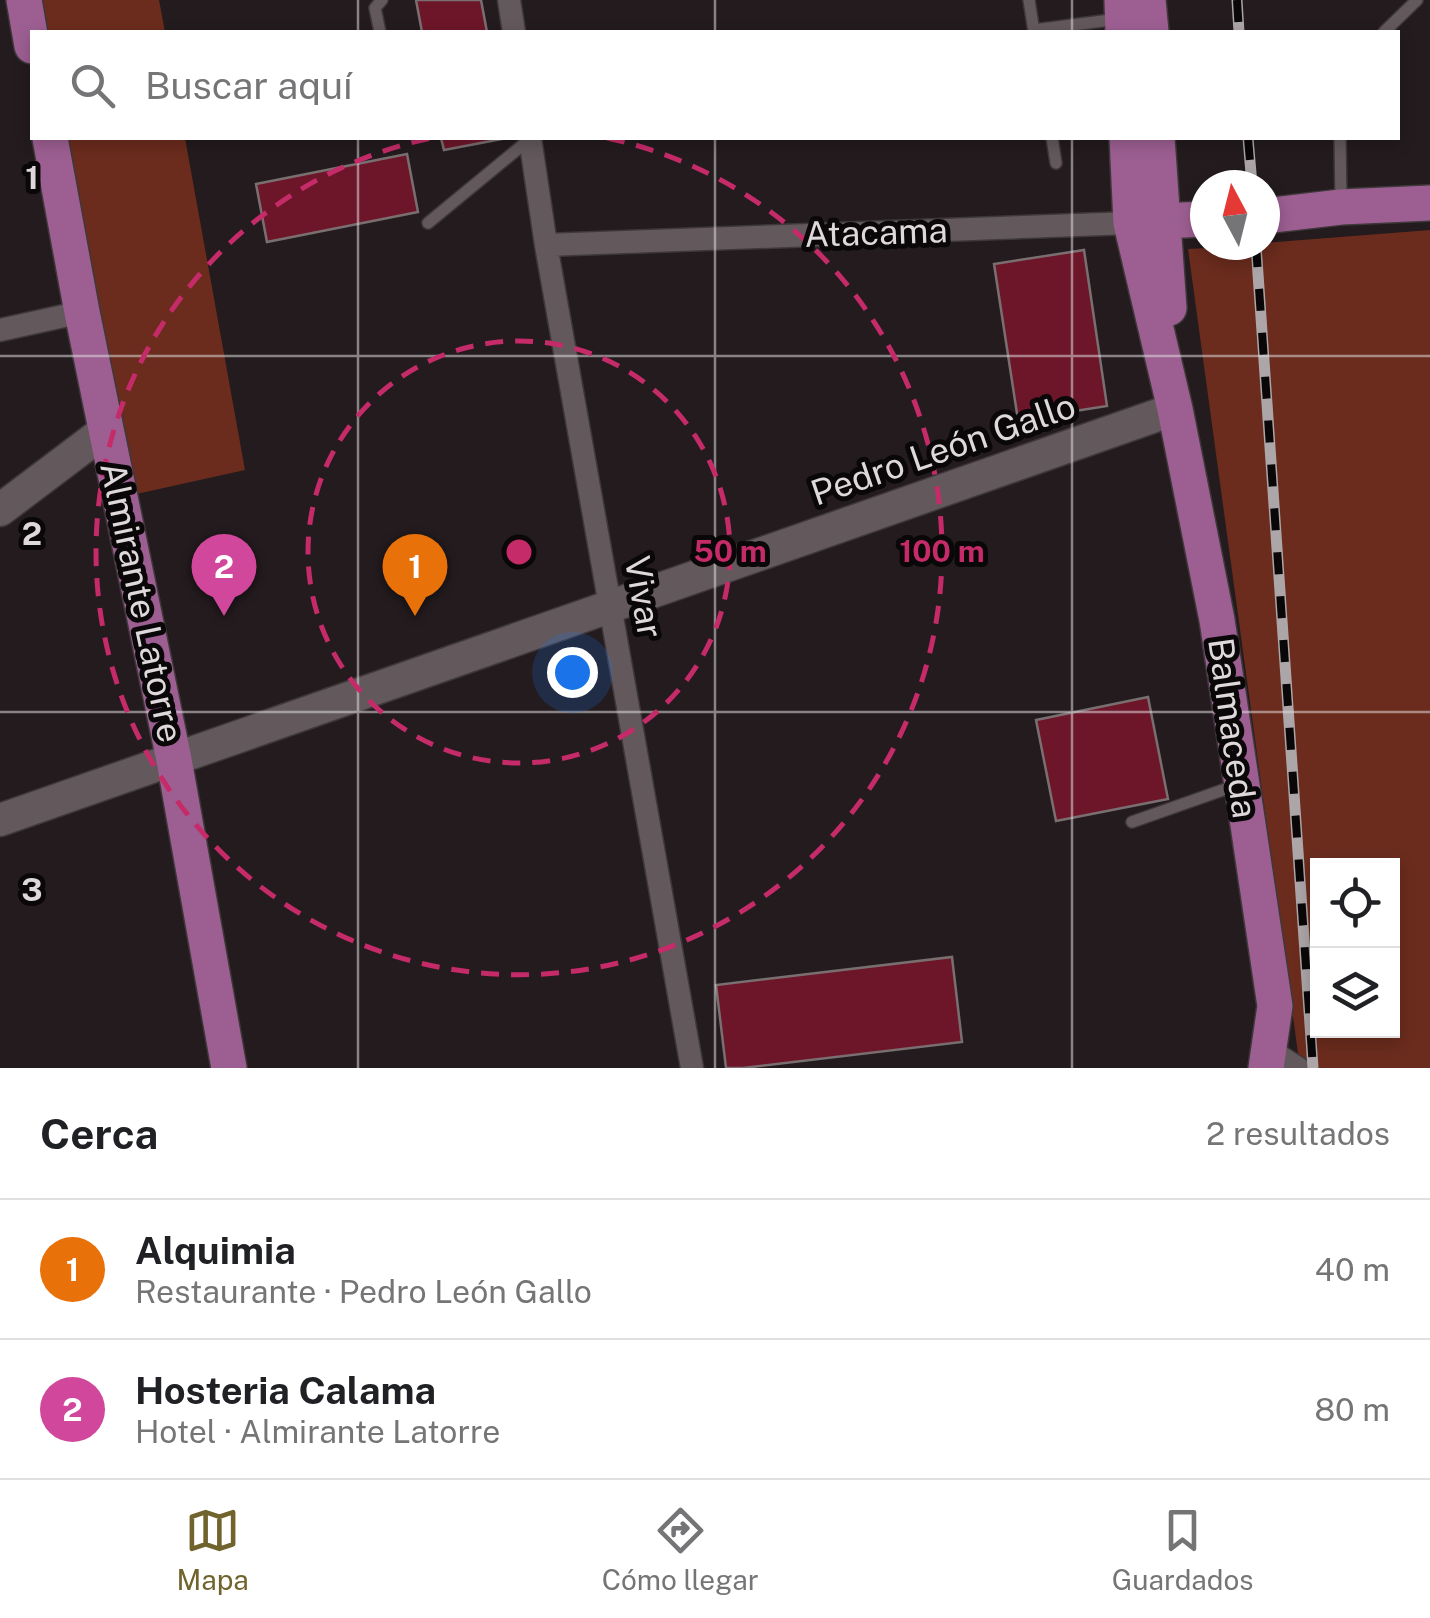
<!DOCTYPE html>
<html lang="es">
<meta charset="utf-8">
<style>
body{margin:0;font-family:"Public Sans",sans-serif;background:#f2f2f2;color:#202124}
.controls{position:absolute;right:30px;bottom:30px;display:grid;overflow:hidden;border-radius:0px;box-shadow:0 5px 15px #0003}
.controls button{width:90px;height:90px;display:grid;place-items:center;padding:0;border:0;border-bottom:2px solid #e0e0e0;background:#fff;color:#202124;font:50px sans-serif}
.compass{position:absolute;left:1190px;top:170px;width:90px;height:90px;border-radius:50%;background:#fff;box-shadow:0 5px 15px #0003;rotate:353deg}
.you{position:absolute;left:572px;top:672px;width:35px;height:35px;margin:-25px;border:8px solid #fff;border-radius:50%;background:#1a73e8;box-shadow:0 0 0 15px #1a73e833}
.badge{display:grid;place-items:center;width:65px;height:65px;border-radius:50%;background:#70642c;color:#fff;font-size:32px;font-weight:700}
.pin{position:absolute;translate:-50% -82px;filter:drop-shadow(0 2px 5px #0008)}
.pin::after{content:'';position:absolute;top:52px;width:35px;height:30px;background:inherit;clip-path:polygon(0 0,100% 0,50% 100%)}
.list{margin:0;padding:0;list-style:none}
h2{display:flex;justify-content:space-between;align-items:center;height:130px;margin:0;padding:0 40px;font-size:42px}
h2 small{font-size:32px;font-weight:400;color:#757577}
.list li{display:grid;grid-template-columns:65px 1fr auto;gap:30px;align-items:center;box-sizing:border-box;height:140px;padding:0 40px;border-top:2px solid #e0e0e0}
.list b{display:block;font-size:38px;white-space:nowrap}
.list p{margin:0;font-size:32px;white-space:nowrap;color:#757577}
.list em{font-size:32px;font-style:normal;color:#757577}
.icon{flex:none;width:55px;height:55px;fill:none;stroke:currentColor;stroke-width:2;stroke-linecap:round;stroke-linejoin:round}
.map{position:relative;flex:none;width:1430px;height:1068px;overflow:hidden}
.search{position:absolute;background:#fff;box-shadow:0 5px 15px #0003;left:30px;right:30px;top:30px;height:110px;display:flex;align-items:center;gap:25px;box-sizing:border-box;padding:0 35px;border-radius:0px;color:#757577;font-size:38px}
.sheet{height:410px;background:#fff}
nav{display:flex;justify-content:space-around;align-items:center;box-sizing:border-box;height:140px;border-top:2px solid #e0e0e0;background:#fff;font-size:28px;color:#757577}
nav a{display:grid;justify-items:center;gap:5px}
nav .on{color:#70642c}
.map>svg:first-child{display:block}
</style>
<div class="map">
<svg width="1430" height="1068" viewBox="0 0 1430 1068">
<rect width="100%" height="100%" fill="#231b1e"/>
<path fill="#6b2c1d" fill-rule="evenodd" d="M36,0H159L165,32H42Z
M62,138H185L245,470L132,495Z
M1430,230V1068H1300L1188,249L1265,245V243ZM1318,866H1392V1030H1318Z"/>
<path fill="#6e1629" stroke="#7a6f70" stroke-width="2.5" d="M416,0H481L487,32H422Z
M441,138H507L444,150Z
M407,154L418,212L267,242L256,184Z
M1084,250L1107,406L1018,420L994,264Z
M1148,697L1168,799L1056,821L1036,720Z
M952,957L962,1042L743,1068H726L716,985Z"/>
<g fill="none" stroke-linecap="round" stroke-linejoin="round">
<g stroke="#3f383a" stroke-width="14">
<path id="lane" d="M1029,0L1034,32
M1034,30L1118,19
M380,32L375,8L382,0
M1384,32L1417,0
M1052,138L1056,163
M1340,138L1341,203
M428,223L530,139
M1132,822L1237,785"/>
</g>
<g stroke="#3f383a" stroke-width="25">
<path id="street" d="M509,0L514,32
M530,138L546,245L692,1068
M546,245L1131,223
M0,330L82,312
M1268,1049L1298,1068"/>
</g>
<g stroke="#3f383a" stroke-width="35">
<path id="secondary" d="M0,510L106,430
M0,820L1175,409"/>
</g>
<g stroke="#3f383a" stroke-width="38">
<path id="primary" d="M24,0L32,46
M1122,0L1123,32
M1148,0L1151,32
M50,138L82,312L174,760L229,1068
M1127,138L1131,223L1175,409L1217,620L1247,818L1275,1006L1266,1068
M1157,138L1169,308
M1265,216L1341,207L1430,203
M1142,222L1205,219"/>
</g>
<use href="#lane" stroke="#63595d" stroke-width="11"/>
<use href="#street" stroke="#63595d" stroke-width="22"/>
<use href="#secondary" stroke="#63595d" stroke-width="32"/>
<use href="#primary" stroke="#9d5f92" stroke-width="35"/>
<g stroke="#ada6a9" stroke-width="11">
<path id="rail" d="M1237,0L1239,32
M1248,138L1252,185
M1256,245L1313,1068"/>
</g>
<use href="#rail" stroke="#0a0708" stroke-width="8" stroke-dasharray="22" stroke-linecap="butt"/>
</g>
<path fill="none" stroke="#ded8da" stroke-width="2.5" stroke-opacity="0.55" d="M358,0V32M715,0V32M1072,0V32M358,138V1068M715,138V1068M1072,138V1068M0,356H1430M0,712H1430"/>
<g fill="none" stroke="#c52b68" stroke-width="5" stroke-dasharray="18 12">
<circle cx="519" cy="552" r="211"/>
<path d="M607 138A423 423 0 1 1 431 138"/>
</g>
<g text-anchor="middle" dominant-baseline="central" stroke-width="10" stroke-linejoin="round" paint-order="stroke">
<g font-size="35" fill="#ded8da" stroke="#0a0708">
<text transform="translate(876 232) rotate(-2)">Atacama</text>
<text transform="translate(943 449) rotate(-19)">Pedro León Gallo</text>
<text transform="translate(644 597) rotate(80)">Vivar</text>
<text transform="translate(142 602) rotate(78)">Almirante Latorre</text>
<text transform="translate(1233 728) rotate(82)">Balmaceda</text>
</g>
</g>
<g font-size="32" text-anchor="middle" font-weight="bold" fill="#ded8da" stroke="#0a0708" stroke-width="10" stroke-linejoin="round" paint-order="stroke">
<text x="32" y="189">1</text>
<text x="32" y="545">2</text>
<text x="32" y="901">3</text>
</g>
<circle cx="519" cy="552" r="15" fill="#c52b68" stroke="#0a0708" stroke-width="5"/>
<g font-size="30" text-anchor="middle" font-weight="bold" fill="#c52b68" stroke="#0a0708" stroke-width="10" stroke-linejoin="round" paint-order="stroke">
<text x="730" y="562">50 m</text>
<text x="942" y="562">100 m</text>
</g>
</svg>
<div class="controls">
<button><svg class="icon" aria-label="locate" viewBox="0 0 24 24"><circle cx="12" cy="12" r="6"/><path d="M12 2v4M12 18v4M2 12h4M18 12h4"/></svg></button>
<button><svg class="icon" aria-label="layers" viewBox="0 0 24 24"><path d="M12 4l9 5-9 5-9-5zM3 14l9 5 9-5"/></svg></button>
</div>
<svg class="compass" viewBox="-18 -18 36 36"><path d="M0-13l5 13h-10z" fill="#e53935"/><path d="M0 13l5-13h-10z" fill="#757577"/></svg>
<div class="you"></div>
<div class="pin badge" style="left:415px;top:616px;background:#e8710a">1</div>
<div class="pin badge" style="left:224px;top:616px;background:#d1479c">2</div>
<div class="search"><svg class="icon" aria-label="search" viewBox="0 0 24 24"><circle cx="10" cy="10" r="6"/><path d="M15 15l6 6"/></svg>Buscar aquí</div>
</div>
<section class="sheet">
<h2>Cerca<small>2 resultados</small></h2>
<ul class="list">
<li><span class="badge" style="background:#e8710a">1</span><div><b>Alquimia</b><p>Restaurante · Pedro León Gallo</p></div><em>40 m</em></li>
<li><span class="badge" style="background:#d1479c">2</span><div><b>Hosteria Calama</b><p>Hotel · Almirante Latorre</p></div><em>80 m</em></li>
</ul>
</section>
<nav>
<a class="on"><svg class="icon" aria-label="map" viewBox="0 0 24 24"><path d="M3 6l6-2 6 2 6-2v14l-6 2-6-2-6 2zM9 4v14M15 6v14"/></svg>Mapa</a>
<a><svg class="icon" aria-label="directions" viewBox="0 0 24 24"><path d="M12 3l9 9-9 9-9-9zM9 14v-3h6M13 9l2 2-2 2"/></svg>Cómo llegar</a>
<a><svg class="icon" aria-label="saved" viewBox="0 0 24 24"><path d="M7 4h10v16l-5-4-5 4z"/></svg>Guardados</a>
</nav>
